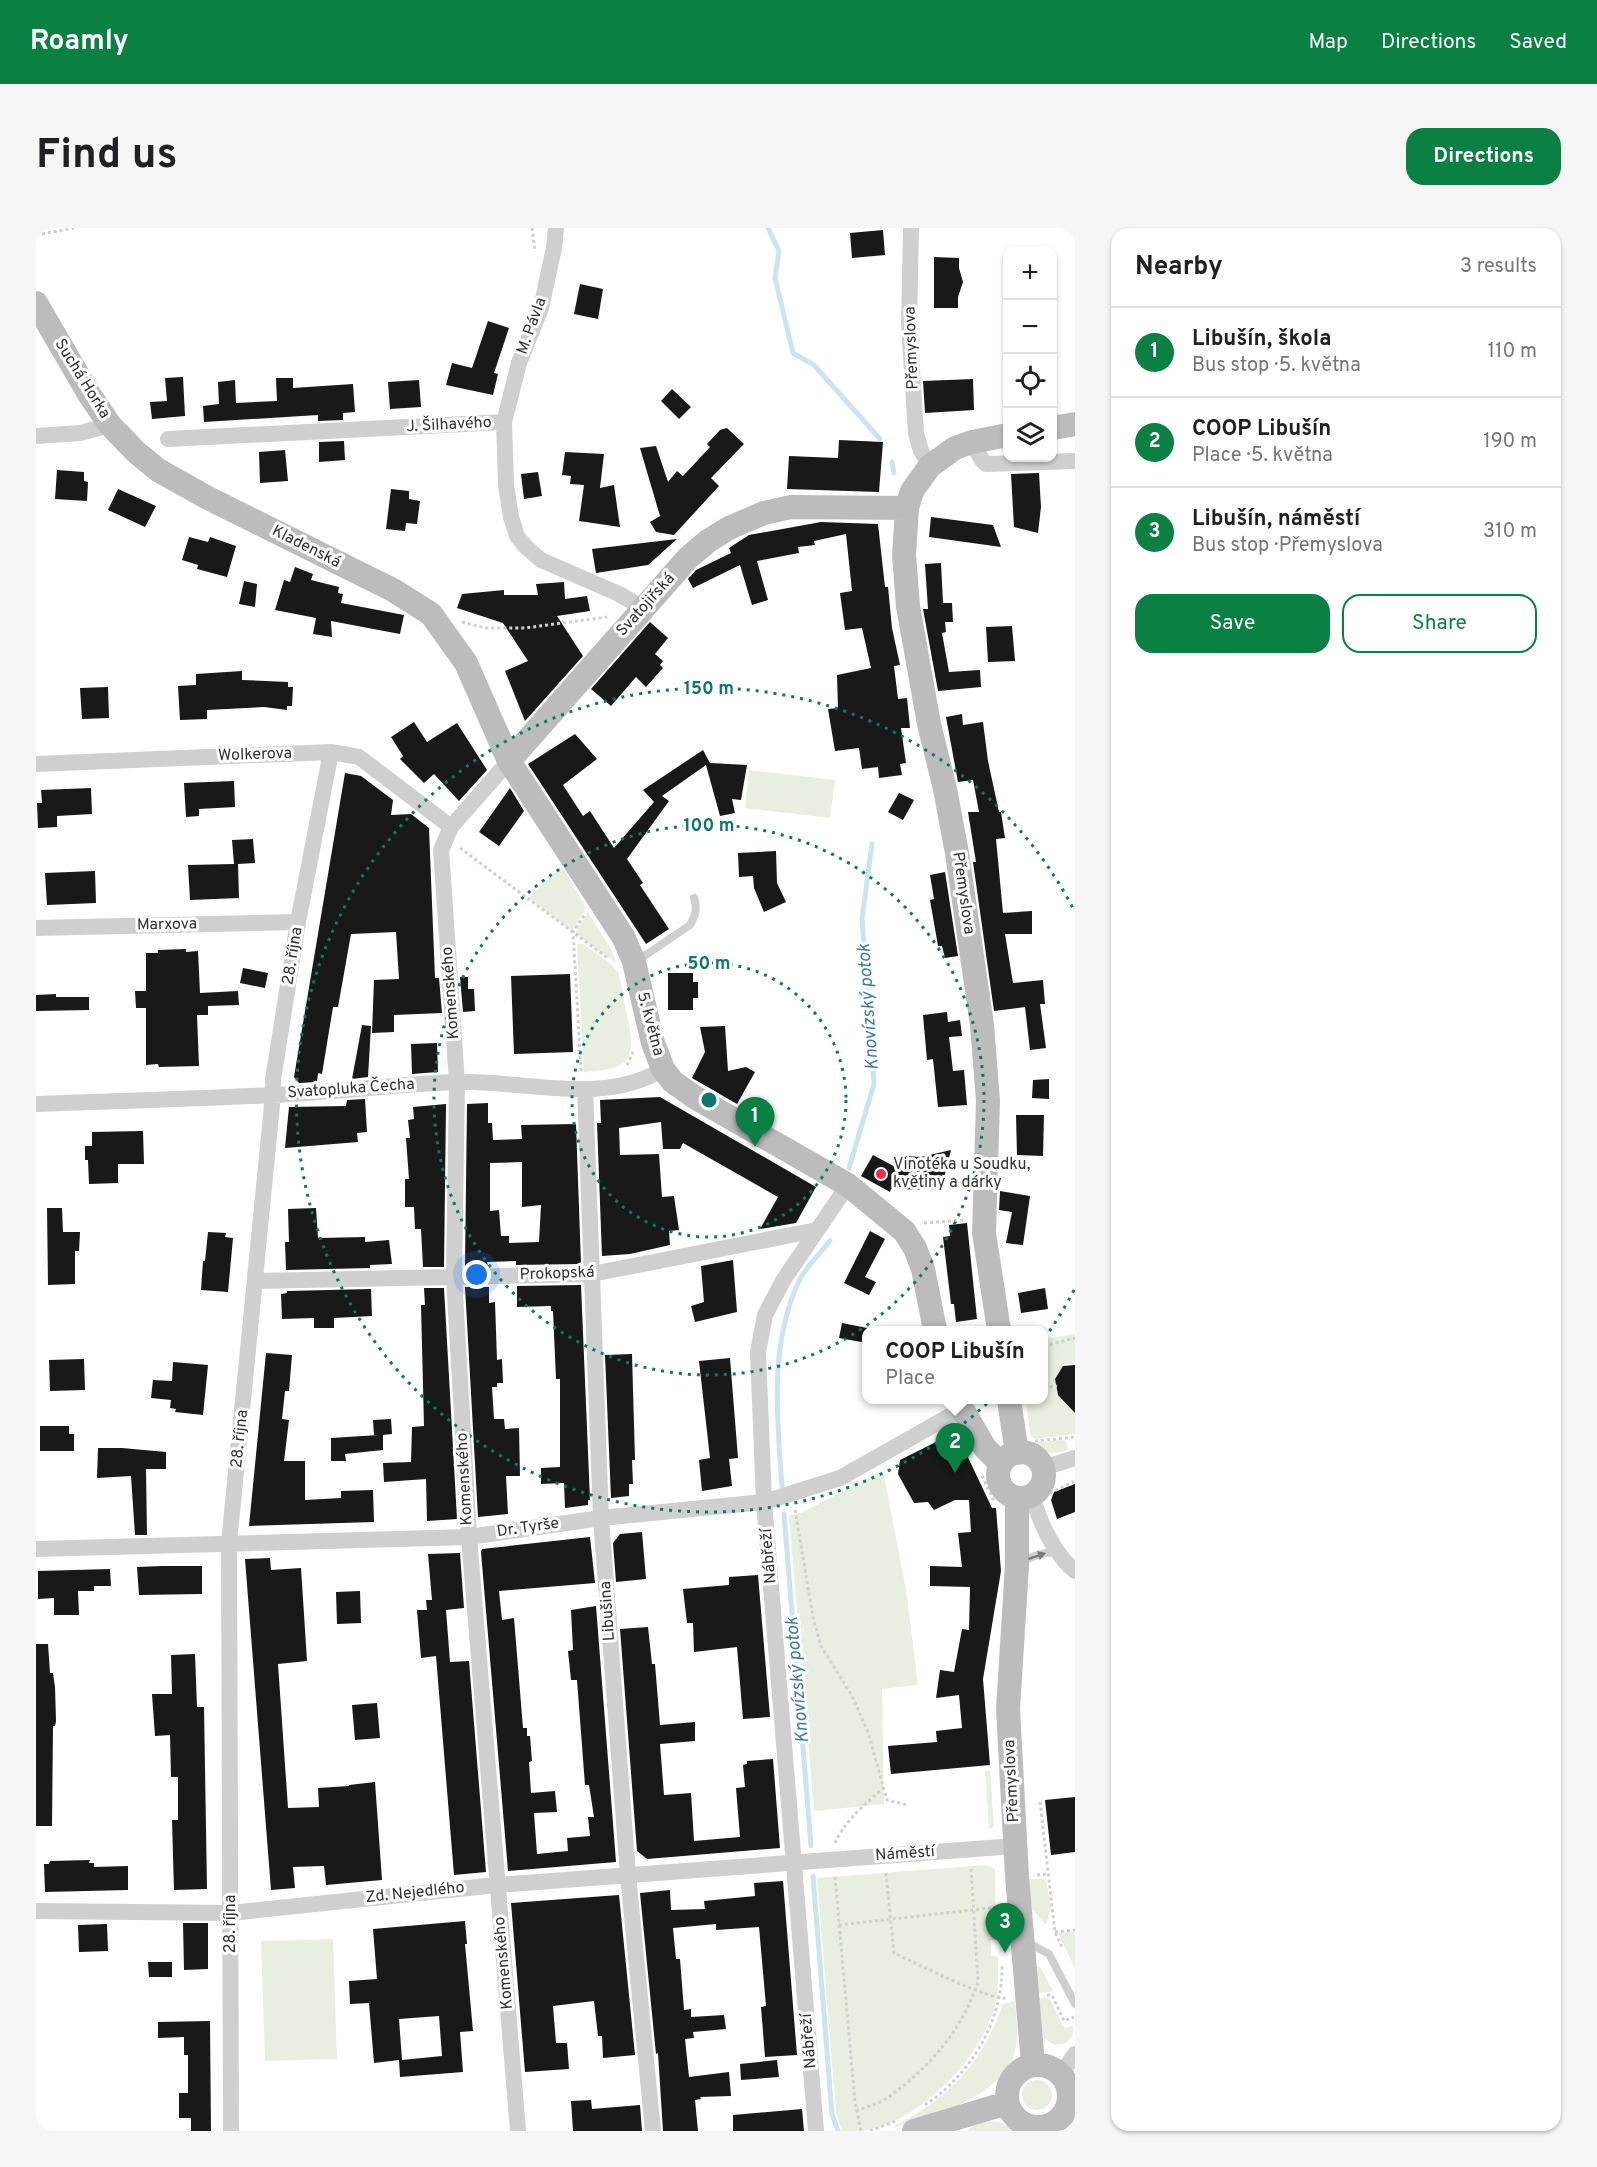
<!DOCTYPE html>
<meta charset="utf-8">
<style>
body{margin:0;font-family:Overpass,sans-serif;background:#f6f6f6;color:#202124}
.controls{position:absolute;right:18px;top:18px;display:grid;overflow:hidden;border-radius:12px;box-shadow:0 2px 4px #0004}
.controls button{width:54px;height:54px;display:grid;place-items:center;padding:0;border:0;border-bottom:2px solid #e0e0e0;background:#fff;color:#202124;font:30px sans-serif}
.you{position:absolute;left:441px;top:1047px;width:21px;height:21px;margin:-15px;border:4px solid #fff;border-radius:50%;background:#1a73e8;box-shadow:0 0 0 9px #1a73e833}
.badge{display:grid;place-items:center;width:39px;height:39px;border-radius:50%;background:#0b8043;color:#fff;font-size:20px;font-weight:700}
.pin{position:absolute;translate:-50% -50px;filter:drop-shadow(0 2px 3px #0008)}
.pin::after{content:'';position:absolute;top:32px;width:21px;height:18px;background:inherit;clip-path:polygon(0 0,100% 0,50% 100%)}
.popup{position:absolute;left:826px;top:1098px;width:186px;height:78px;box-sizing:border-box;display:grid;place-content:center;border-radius:12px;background:#fff;filter:drop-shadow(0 2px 4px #0005);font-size:20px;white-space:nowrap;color:#757577}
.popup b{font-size:22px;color:#202124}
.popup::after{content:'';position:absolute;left:50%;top:100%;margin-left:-12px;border:12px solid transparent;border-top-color:#fff}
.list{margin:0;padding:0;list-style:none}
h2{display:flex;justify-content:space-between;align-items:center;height:78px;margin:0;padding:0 24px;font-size:26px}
h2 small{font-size:20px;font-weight:400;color:#757577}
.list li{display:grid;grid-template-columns:39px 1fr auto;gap:18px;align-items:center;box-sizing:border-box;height:90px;padding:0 24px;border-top:2px solid #e0e0e0}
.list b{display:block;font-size:22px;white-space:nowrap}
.list p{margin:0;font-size:20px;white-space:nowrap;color:#757577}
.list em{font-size:20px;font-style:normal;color:#757577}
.actions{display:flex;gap:12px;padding:18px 24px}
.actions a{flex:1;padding:14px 0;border:2px solid #0b8043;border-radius:18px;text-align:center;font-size:21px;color:#0b8043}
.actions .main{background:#0b8043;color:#fff}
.icon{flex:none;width:33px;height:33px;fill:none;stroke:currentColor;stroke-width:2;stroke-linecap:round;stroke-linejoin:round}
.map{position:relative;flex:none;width:1039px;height:1903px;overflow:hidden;border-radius:18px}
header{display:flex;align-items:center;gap:36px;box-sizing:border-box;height:84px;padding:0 30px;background:#0b8043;color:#fff}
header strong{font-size:28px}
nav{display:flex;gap:33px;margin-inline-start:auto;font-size:21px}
.intro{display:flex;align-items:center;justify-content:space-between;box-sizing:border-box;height:144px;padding:0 36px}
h1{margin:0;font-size:42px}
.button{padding:15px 27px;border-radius:18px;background:#0b8043;color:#fff;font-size:21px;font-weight:700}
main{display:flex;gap:36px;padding:0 36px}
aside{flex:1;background:#fff;border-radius:18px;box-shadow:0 2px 4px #0004}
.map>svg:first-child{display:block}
</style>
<header>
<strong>Roamly</strong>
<nav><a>Map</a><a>Directions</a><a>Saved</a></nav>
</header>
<div class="intro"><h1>Find us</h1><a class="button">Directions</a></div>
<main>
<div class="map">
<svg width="1039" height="1903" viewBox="0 0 1039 1903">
<rect width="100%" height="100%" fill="#fff"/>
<path fill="#e9efe0" d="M713,542L799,552L794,590L709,580Z
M526,638L550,680L536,703L493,670Z
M552,684L576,723L581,736L539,705Z
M541,716H547C557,724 573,732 580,742C586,750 587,768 589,778C600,826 602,842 548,844Z
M1039,1106V1137L1028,1136L1030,1139L1020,1165L1039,1176V1206L998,1211L994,1207L990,1172H1008V1111Z
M1026,1212L1030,1213L1032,1222C1018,1227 1006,1226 995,1215Z
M847,1243L870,1361L882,1457L846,1461L848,1576L778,1583L753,1287L765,1285Z
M954,1542L958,1598L953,1602L949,1543Z
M950,1637L959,1641L960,1712H955V1728H962C962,1743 963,1760 960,1774C947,1830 882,1896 825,1903C819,1903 812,1903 806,1903L800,1884L781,1650Z
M991,1651H1010L1015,1680L1010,1697L996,1681Z
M1039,1704V1741L1023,1707V1705Z
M297,1711L301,1831L229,1833L225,1713Z
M1000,1738L1005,1740L1017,1763L999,1766Z
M1011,1770L1014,1771L1027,1798L1030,1800L1037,1797C1039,1806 1035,1812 1027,1816L1018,1817L1008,1810L1000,1771Z
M979,1773C980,1788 983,1804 980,1819C970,1870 895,1888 853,1901C913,1870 943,1840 967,1776Z
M986 1867a15 15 0 1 1 30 0a15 15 0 1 1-30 0Z
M950,1893L964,1894L980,1903H931L939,1896Z"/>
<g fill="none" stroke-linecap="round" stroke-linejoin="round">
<path stroke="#cbe4f0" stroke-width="5" d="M732,0L743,23L739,50L757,125L778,137L844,211
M856,234L858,245
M813,940L838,856L826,691L836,616
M746,1258C741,1189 733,1118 763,1053C770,1039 784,1025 794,1013
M748,1286L775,1618
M777,1648L796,1886L802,1903"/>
</g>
<path fill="#191919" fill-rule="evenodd" d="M847,2L849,27L816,30L814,5Z
M898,29L923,30V40L927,54L922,69V80H898Z
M544,56L567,61L562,91L538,86Z
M452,93L473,100L458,145L462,146L457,167L410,157L416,135L436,140Z
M147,149L149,188L116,191L114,174L131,173L129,150Z
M240,150H257V160L317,156L319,184L307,185V192L282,193V187L168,194L167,178L183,176L182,154L199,152L200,175L241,173Z
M937,151L938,182L889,185L887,153Z
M383,152L385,179L354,181L352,154Z
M636,161L655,179L643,191L625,173Z
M691,200L708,216L675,250L683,258L638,307L620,304L614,294L624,288L604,220L620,218L632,254L641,243L647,248L674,219L671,216L684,202Z
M803,212L847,214L843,264L751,261L753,228L802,230Z
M308,213L309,232L283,234V214Z
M249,222L252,253L224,255L223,224Z
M529,224L568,226L564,260L578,257L584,299L543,293L548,257L534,256L535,248L526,247Z
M21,242L48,244V253L52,254L51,273L19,271Z
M502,244L506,268L488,271L485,246Z
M1003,245L1005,279L1002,305L978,299L975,246Z
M82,261L120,278L109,299L72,282Z
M355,261L373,263V271L384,273L381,296L370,295L369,303L350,301Z
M895,289L957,297L965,319L893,309Z
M785,294L842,296L849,359H852L856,400L864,437L858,438L862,471L871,470L874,500H865L870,535L864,536L866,547L843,550L842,539L826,541L823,520L799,523L792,481L802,480L801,447L835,440L826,400L809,402L804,365L816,363L810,306L778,313L779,317L762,319L763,325L721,333L732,372L716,377L704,337L657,360L652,351L660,342L695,325L693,320L713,307Z
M153,309L172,314L174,309L200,318L191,349L161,341L162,337L146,332Z
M641,311L612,337L560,345L556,321Z
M905,335L907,375H916L917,394H909L910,404L906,405L913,444L944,442L945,459L902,463L887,381H892L889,336Z
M259,339L277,346L275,352L303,359L302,365L307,366L305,375L368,387L364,406L295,393L296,409L277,406L280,390L239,382L248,352L254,354Z
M208,353L221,356L219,379L203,376Z
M528,354L529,371L551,368L554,383L521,388L547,428L489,493L469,443L492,433L467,395L421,380L426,366L468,362V367H502L500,356Z
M614,394L632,410L619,426L627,433L624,437L627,440L610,459L600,449L575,478L555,461Z
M976,398L979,433L952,434L950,399Z
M206,443V452L252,454V459H257L256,478H251V482L228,479L171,482V491L144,492L142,458L160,457V446Z
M72,459L73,490L46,491L44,460Z
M926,486L927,497L947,494L952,533L963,584H965L969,610L960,611L967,685L996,683V706H969L977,755L1007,752L1009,776H1004L1010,820L994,822L989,779L958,783L937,634H940L932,584H943L937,552L922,554L910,489Z
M378,494L391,514L421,495L451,542L423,573L398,546L388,555L364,531L367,528L355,509Z
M539,506L561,531L527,557L547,588L554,583L578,620L618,574L607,562L667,522L674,535L711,537L705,572L696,571L699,585L684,588L670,537L626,568L633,573L591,631L607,655L604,657L633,701L610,716L492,536Z
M309,545L325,548L357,572L355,587L375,586L393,600L399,750H403L406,785L358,787V804L336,805L338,752L363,751L360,704L315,706L302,779H297L286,846L282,845L281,854L263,855L258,849Z
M198,553L199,579L163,581V588L150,589L148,555Z
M55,560L56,586L21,588V599L2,600L1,575H6L5,562Z
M474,560L488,583L463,618L443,604Z
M863,565L878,572L867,592L852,584Z
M217,611L219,635L202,636L203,670L154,672L152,637L198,636L196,612Z
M740,623L741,655L750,674L728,684L718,660L717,648L703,649L702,625Z
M59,643L60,675L11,677L9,645Z
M909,644L922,728L909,730L906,718H902L894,672L898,671L894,647Z
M150,721V724L162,723L164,765L202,763L203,777L172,778V787H161L163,838L123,839L122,836L110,837V780H100L99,763H110V725H122V722Z
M207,740L232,745L229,760L204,755Z
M632,745H657V754H662V770H657V782H632Z
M534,746L537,824L478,826L475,748Z
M424,749H432V761H438L439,783L427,784Z
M20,766V769H53V782L0,783V767Z
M911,784L912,794L924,792L926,808L913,809L917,843L928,842L931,877L902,879L897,831L891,832L887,787Z
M326,797L335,798L332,849L316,851Z
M689,798L692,843L710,839L719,844L701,876L656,850L669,824L664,799Z
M401,815L402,844L376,846L375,816Z
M1013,851V871L996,870L997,852Z
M624,869L780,959L760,995L724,1001L742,969L647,915L644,921H627L625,894L583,900L584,927L623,926L626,969L638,968L643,1002L633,1003L634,1017L594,1026L566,1028L561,895H565L564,872Z
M329,871L331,904L321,905L322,914L249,920L253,879L310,878L311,872Z
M452,875V895H456L457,912L486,911L485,897L540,896L545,1036L480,1037V1033L451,1034L452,1038H429L431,876ZM486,934V979L505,977L503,1014L473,1015V1008H465L463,982L454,983V935Z
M410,876L408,1039H387L385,1001H379L378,979H369V951H373L370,910H374L372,892L378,891L377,879Z
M980,887H1008L1007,928L981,927Z
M107,903L108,936H82V955L53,956L52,932H49V918H56V904Z
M915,922L905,962L855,961L854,964L825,948L837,927L867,943L869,928L885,929Z
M964,963L994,968L987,1017L970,1015L976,984L963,982Z
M11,980H26L27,1004H44L43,1023H39V1056L12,1057Z
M280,980L282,1010L329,1009V1014L353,1012L356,1036L334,1037V1040L250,1042L249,1014H253L252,981Z
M931,995L941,1091L920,1094L918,1076H915L907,1009L914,1008L913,997Z
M834,1003L849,1011L829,1049L840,1054L833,1067L808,1055Z
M172,1004L190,1005L189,1009L197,1010L192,1064L165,1062L167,1033H169Z
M697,1032L701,1084L659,1094L655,1078L668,1074L665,1038Z
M545,1057L554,1272H552V1277L529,1280L528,1255L505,1256V1240L524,1239V1151H520L517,1083H515V1078L481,1079V1058Z
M429,1059H453V1075L459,1074L461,1132L466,1131L467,1155H461V1159H456L458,1191H468L469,1201L483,1200L484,1248H470L472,1286L442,1289Z
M388,1060H408L421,1291L391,1293L390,1251L348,1254L347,1235L375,1234L376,1199L388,1198L385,1077H389Z
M1009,1060L1012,1081L985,1085L982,1065Z
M335,1061L336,1088L298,1090V1100H278V1090L246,1091L245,1066L251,1065V1063Z
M806,1095L831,1100V1115L803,1110Z
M230,1125L256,1127L253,1163H249L246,1191L253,1192L248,1233H269V1272L305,1270V1263L337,1262L338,1294L213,1298Z
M596,1126L599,1232H596L597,1256H593V1268L575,1270L569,1127Z
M694,1130L702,1230L693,1231L696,1258L666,1263L663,1232L674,1230L663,1133Z
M48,1131L49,1162L14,1163L13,1132Z
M137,1134L172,1137L167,1187L139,1184L140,1181L134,1180L135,1172L115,1170L117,1152L136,1153Z
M1039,1137V1185L1022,1167L1019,1151L1027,1138Z
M355,1191L356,1206L347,1207V1222L309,1226L310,1233H295V1210L343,1207H338L337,1192Z
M4,1198H33V1206H38V1223H4Z
M920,1204L956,1280H960L965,1343L947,1451L954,1537L855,1546L852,1518L901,1514L900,1503L926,1500L923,1467L900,1470L904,1442L918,1444L926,1401L933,1402L934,1359L894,1358V1338L926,1339L922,1305L935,1304L933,1272H919L898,1282L892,1274L878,1275L862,1246L864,1232Z
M62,1220H86L130,1224V1241H110L111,1307H99L95,1248L61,1250Z
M1039,1256V1284L1021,1291L1015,1272L1018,1264Z
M606,1304L610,1351L580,1354L577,1315L584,1306Z
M554,1309L559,1355L463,1363L466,1392L478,1390L487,1500H491V1508H494L496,1533L493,1534L495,1565L519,1563L521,1584L498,1585L501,1626L532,1623L531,1610L554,1608L552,1589H558L553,1557H549L541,1452H535L532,1423L537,1422L535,1382L560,1378L580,1634L472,1643L445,1324L446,1321Z
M424,1325L428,1380L410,1382L414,1434L433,1433L450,1644L418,1647L400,1428L385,1430L381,1382H391L390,1372H396L392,1326Z
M234,1330L235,1342L265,1340L271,1433L242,1436L252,1580L283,1579L282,1560L313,1558V1557L339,1554L346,1652L290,1657L288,1638L257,1639L259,1660L235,1662L209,1331Z
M126,1338H166V1366L103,1367L101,1339Z
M74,1341L75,1358H58V1363H42L43,1387H18V1370L2,1371V1343Z
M722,1347L734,1489L707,1491L701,1419L658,1424L657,1395H651L647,1361L693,1357V1349Z
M324,1363L325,1395L301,1396L300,1364Z
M612,1399L616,1436H619L624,1497L659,1494V1513L624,1516L628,1567L655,1565L658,1613L704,1609L700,1560L709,1559L707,1537L711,1536V1533L737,1531L744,1620L611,1631L601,1623L584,1401Z
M0,1416H12L14,1445H17L19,1459L20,1493L19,1498H17L16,1598H0Z
M159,1426L161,1479H168L171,1661L138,1662L136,1592H142V1549H135L134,1507L119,1508L116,1466H136L135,1427Z
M341,1475L344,1510L319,1512L316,1477Z
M1039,1569V1624L1015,1627L1009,1572Z
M54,1632L53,1635H58V1639L92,1638V1662L9,1664L8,1636H13L14,1633Z
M747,1653L761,1827L729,1829L725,1779L730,1778L723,1699L680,1702V1696L637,1700L640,1731H644L648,1782L655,1781V1789L688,1787L690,1801L657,1804L658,1810L649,1811L653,1849L693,1844L695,1868L664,1869L665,1871L659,1872L662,1903H627L622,1825L620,1826L604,1665L634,1662L635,1682L669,1681L668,1673L719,1668L718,1655Z
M583,1667L599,1827L567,1830L566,1808H562L558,1773L517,1778L520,1815H531L533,1841L489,1844L475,1675Z
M429,1693L431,1716H429L437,1803L424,1804L427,1844L364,1849L363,1832L338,1835L333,1775L314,1776L313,1753L341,1751L337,1701ZM403,1788L406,1828L366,1832L363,1791Z
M147,1695H172V1741L148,1742Z
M71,1696L72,1723L43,1724L42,1697Z
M112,1734H136V1749H113Z
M174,1793L175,1903H155V1890H143V1865H152V1827H148V1809L122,1810V1794Z
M741,1832L743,1849L705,1852L704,1836Z
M555,1872L556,1881L604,1877L606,1903H537L535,1873Z
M766,1881L768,1903H697V1887Z"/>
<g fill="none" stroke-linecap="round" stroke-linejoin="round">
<path stroke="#cfcfcf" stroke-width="3" stroke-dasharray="3 3" stroke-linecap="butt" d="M496,0L499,22
M0,7L38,0
M426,394L450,400H489L571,389
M424,620L573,731
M591,837L597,824
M545,843L537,704L549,686
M888,995L928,992
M1008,1118L1039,1110
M1008,1160L1021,1158
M999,1213L1039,1209
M946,1248L959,1275
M1014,1265L1039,1253
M759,1282L777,1389L785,1418L816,1468L832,1504L851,1572L871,1577
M1004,1574L1019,1704L1026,1719
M799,1615C809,1592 830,1576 848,1559
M850,1645L858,1725C880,1735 952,1772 971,1770
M1001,1647L1012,1646
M799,1649L819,1874L825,1903
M803,1697L962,1679
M1019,1704L1039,1702
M1011,1767H1016L1028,1793L1038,1789
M889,1877C936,1845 967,1793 966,1736
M820,1883C830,1879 842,1876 851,1870C891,1843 928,1800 942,1753L935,1639
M834,1903L860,1893"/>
<path stroke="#cfcfcf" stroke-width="8" d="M601,733L654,697C659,688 662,680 658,670
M984,1336C997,1327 1007,1324 1022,1325
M989,1713L1013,1726L1039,1776"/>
<path stroke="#cfcfcf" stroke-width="16" d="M520,0L518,20L505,80L483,135L468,194L470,257L475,289L481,308L489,318L505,332L583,366L607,380
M875,0L873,96L880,205L885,223L894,238
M0,208L44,205L74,197
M132,211L468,194
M936,214L946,232L950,236L1039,233
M473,533L415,599L405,622L421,854L418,1049L433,1309L482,1903
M0,536L295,524L323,529L415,599
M0,700L262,694
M549,861L565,1290L592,1647L617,1903
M0,876C79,873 157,871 236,867C297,864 357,857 417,854C484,851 567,879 627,841
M220,1053L556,1046L781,1002
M1007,1240L1039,1230
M996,1268C1004,1294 1017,1325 1039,1343
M0,1321L433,1309L565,1290L728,1274L804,1250L926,1181
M0,1683L195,1685L461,1657L979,1618
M1025,1846L1039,1826
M1030,1881L1039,1887
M195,1903L193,1315L237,867V852L262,694L295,524
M780,1903L728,1274L722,1124L729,1087L748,1051L812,957"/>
<path stroke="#bcbcbc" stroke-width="24" d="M0,75L53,166L74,197L100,224L122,242L170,269L357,362L395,386L430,435L473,533L588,710L598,734L617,815L627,841L637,854L660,870L812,957L868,1003L879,1020L887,1041L899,1102
M1017,200L1039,196
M473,533L652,330L672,313L693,300L728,285L755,279L871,280
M963,1102L948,1005L952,873L946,797L921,625L909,561L893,496L872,378L868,327L871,280L876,263L894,238L919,220L936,214L972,207
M921,1172L949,1220L965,1236
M973,1172L981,1225
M962 1247a23 23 0 1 1 46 0a23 23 0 1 1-46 0Z
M981,1270V1338L972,1481L981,1648L997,1836
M971 1868a31 31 0 1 1 62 0a31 31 0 1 1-62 0Z
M878,1903L971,1875"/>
</g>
<defs><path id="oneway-solid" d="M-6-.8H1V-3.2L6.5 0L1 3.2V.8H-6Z" transform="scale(1.5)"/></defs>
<use fill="#797979" href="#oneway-solid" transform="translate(1001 1328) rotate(-18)"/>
<g fill="none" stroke="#0f766e" stroke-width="3" stroke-dasharray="3 6">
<circle cx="673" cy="872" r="137"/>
<circle cx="673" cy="872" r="275"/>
<path d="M1038 1062A412 412 0 1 1 1038 682"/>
</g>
<circle fill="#f22b48" stroke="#fff" stroke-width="2" cx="845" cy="946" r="6"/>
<g text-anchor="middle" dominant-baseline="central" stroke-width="6" stroke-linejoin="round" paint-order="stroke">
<g font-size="16" fill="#323232" stroke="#fff">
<text transform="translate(496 98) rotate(-70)">M. Pávla</text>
<text transform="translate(876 120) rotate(-92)">Přemyslova</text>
<text transform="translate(46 151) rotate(58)">Suchá Horka</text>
<text transform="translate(413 197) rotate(-3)">J. Šilhavého</text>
<text transform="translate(270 319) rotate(27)">Kladenská</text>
<text transform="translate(610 377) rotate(-48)">Svatojiřská</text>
<text transform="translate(219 527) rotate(-2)">Wolkerova</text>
<text transform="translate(927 665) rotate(82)">Přemyslova</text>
<text transform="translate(131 697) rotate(-1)">Marxova</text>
<text transform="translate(257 728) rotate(-81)">28. října</text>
<text transform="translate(415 765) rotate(-94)">Komenského</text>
<text transform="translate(614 796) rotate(75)">5. května</text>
<text transform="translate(315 861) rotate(-4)">Svatopluka Čecha</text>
<text transform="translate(521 1046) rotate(-2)">Prokopská</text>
<text transform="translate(204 1211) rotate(-84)">28. října</text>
<text transform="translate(429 1251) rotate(-93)">Komenského</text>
<text transform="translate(492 1300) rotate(-8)">Dr. Tyrše</text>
<text transform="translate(733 1328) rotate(-95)">Nábřeží</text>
<text transform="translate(572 1383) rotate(-94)">Libušina</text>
<text transform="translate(976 1553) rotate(-93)">Přemyslova</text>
<text transform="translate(869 1626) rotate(-4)">Náměstí</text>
<text transform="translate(379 1665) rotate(-6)">Zd. Nejedlého</text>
<text transform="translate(195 1696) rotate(-90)">28. října</text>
<text transform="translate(468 1735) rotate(-95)">Komenského</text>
<text transform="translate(773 1813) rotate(-95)">Nábřeží</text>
</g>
<g font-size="16" fill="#323232" stroke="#fff" text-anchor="start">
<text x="857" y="937">Vinotéka u Soudku,<tspan x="857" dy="18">květiny a dárky</tspan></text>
</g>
<g font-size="18" font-style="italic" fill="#387d9c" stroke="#fff">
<text transform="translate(833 779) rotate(-94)">Knovízský potok</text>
<text transform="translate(762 1452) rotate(-95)">Knovízský potok</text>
</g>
</g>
<circle cx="673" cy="872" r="9" fill="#0f766e" stroke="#fff" stroke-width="3"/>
<g font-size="18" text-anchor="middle" font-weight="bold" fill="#0f766e" stroke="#fff" stroke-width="6" stroke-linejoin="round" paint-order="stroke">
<text x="673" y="466">150 m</text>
<text x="673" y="603">100 m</text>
<text x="673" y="741">50 m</text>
</g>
</svg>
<div class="controls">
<button>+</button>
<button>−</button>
<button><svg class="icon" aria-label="locate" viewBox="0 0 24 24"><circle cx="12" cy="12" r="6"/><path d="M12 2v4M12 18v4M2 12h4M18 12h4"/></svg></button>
<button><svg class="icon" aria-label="layers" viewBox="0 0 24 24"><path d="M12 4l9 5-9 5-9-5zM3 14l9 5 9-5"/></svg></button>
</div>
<div class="you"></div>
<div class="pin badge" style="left:719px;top:919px">1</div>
<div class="pin badge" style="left:919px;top:1245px">2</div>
<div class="popup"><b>COOP Libušín</b>Place</div>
<div class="pin badge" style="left:969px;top:1725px">3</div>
</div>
<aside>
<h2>Nearby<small>3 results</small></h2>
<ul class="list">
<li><span class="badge">1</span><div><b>Libušín, škola</b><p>Bus stop · 5. května</p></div><em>110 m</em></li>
<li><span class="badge">2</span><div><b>COOP Libušín</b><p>Place · 5. května</p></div><em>190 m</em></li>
<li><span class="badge">3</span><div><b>Libušín, náměstí</b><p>Bus stop · Přemyslova</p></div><em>310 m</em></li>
</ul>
<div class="actions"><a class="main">Save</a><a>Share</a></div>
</aside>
</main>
